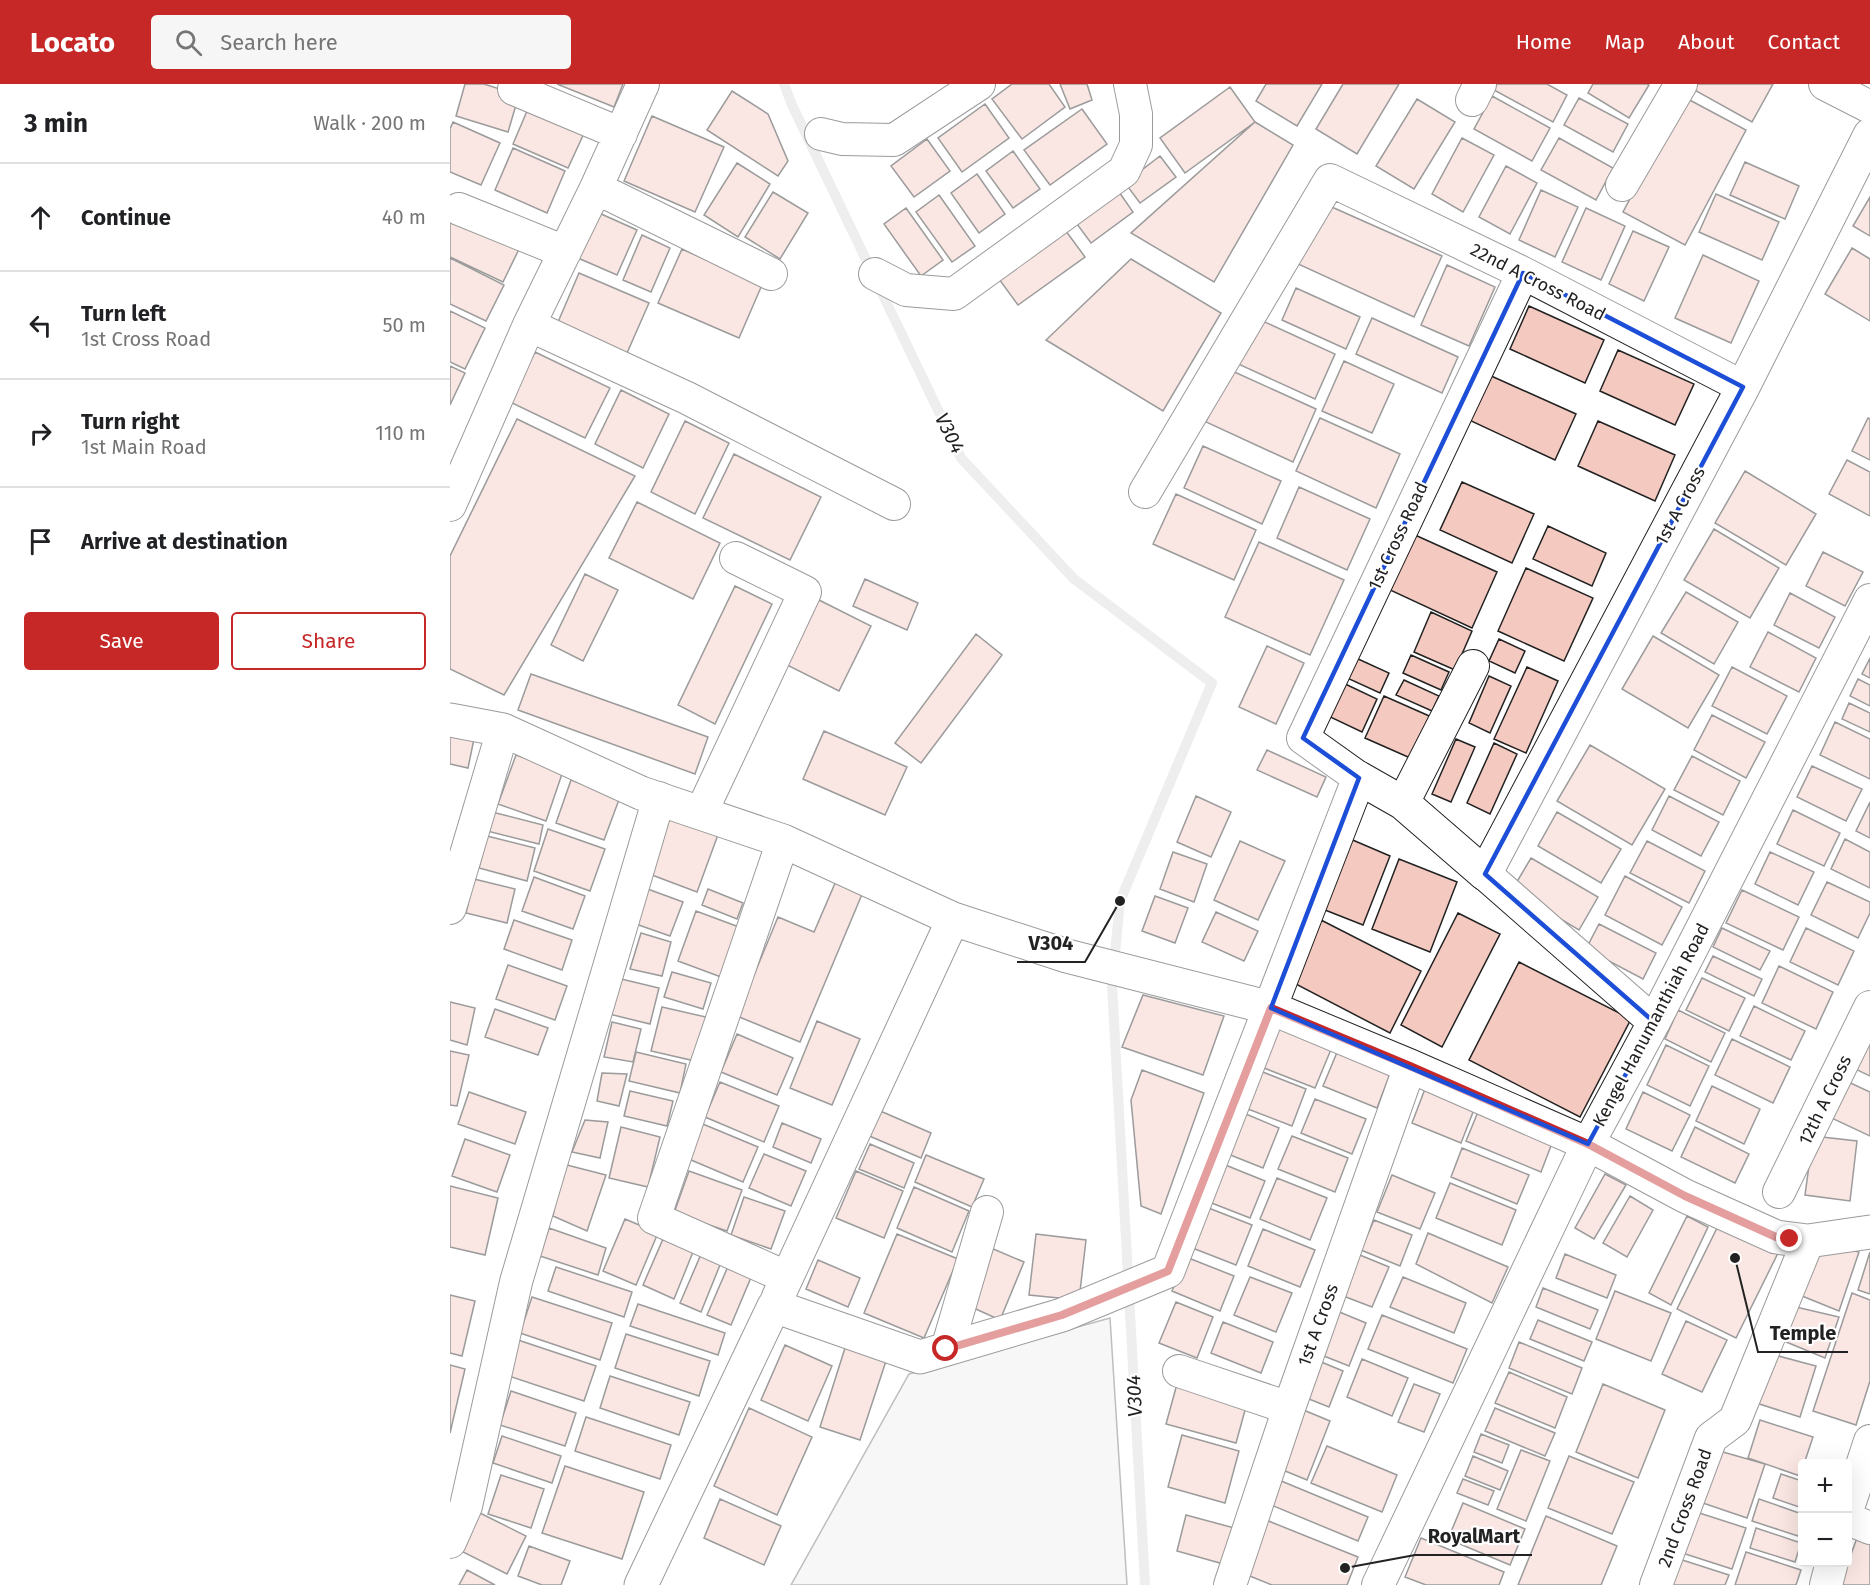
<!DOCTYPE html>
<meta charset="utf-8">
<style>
body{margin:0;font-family:"Fira Sans",sans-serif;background:#f6f6f6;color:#202124}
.controls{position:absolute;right:18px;bottom:18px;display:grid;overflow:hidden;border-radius:6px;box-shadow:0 6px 24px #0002}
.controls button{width:54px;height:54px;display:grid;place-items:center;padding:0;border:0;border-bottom:2px solid #e0e0e0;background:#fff;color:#202124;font:30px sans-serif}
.stop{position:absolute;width:18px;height:18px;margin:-14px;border:4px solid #c62828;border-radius:50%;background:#fff}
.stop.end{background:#c62828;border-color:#fff;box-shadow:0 2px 6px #0008}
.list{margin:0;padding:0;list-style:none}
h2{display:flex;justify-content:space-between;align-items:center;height:78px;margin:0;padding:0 24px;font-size:26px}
h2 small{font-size:20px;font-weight:400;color:#757577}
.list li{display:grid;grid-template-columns:39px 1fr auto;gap:18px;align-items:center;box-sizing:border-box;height:108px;padding:0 24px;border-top:2px solid #e0e0e0}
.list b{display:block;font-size:22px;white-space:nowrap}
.list p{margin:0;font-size:20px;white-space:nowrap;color:#757577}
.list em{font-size:20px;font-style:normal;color:#757577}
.actions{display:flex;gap:12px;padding:18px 24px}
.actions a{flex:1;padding:14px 0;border:2px solid #c62828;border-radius:6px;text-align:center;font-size:21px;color:#c62828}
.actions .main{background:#c62828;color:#fff}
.icon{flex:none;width:33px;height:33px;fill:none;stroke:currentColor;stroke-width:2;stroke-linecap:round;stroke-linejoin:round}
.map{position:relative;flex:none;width:1420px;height:1501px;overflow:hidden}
header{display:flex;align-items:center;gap:36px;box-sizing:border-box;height:84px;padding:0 30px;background:#c62828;color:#fff}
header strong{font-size:28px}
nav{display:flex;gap:33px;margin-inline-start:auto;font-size:21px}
.search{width:420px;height:54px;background:#f6f6f6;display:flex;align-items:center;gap:15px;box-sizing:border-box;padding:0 21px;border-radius:6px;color:#757577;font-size:22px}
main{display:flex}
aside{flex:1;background:#fff}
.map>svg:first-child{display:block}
</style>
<header>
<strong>Locato</strong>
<div class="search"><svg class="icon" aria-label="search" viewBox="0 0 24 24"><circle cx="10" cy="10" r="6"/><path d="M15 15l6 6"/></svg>Search here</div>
<nav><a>Home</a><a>Map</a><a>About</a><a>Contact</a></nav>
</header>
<main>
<aside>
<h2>3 min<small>Walk · 200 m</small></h2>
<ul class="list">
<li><svg class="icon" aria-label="ahead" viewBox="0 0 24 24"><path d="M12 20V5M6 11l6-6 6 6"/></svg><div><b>Continue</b></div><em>40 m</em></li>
<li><svg class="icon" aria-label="left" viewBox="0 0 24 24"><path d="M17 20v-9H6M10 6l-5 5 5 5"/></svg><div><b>Turn left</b><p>1st Cross Road</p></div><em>50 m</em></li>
<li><svg class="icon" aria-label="right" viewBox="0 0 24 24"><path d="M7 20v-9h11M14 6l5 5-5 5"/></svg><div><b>Turn right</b><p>1st Main Road</p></div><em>110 m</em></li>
<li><svg class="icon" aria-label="arrive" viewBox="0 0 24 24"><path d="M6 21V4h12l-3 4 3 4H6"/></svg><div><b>Arrive at destination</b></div></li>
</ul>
<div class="actions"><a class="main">Save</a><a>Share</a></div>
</aside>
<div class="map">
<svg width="1420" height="1501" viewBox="0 0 1420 1501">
<rect width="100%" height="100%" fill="#fff"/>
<path fill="#eee" stroke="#6f6f6f" stroke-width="1.5" d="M660,1234L677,1501H341L459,1290Z"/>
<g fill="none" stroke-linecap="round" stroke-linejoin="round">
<path stroke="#d9d9d9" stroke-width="10" d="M334,0L342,21L511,374L624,495L762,599L670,817L662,901L695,1501"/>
</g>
<path fill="#f3c9c0" stroke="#222" stroke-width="1.5" d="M15,0H34L69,11L58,48L6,32Z
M107,0H173L164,23Z
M562,0H599L615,23L572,55L542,15Z
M610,0H637L642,16L620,25Z
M816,0H872L847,42L806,17Z
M893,0H949L907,70L866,45Z
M1047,0H1097L1117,11L1103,38L1044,6Z
M1143,0H1197L1199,1L1179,34L1138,9Z
M1240,0H1323L1302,38L1239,3Z
M780,3L805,38L735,89L710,54Z
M282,7L318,30L338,77L328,92L257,46Z
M1042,12L1100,44L1082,77L1024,45Z
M1234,13L1296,46L1235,161L1173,128Z
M1129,14L1178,40L1163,68L1114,41Z
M967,15L1005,38L964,105L926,82Z
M80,20L136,45L118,84L63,60Z
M535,20L559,54L512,88L488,54Z
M632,25L657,60L600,101L574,66Z
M202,32L274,63L245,128L174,97Z
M3,38L50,59L31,101L0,88V45Z
M805,38L843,61L764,198L681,149Z
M1012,54L1044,71L1013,128L982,110Z
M1109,54L1163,84L1146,116L1091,86Z
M477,55L500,87L464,113L441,82Z
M63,64L115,87L97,129L45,106Z
M563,67L590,105L563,124L536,87Z
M710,72L726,93L690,119L675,99Z
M1295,78L1349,102L1335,135L1280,111Z
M287,79L320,100L288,153L254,131Z
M1056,82L1087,99L1060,150L1029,133Z
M527,90L555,130L529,149L501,109Z
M667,105L683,128L641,159L624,136Z
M1091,106L1128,123L1105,173L1069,156Z
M323,108L358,129L330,175L295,153Z
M1266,110L1329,138L1312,176L1249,148Z
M489,111L525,162L502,178L466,128Z
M1420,113V152L1403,142Z
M875,120L992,172L964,233L848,180Z
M456,124L493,176L471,192L434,140Z
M1136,124L1175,142L1151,196L1112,178Z
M0,125L72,159L53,198L0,173Z
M149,129L187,146L167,191L128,174Z
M613,143L635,173L568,221L546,191Z
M1183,147L1219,163L1194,217L1159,200Z
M192,151L220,164L201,208L173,196Z
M1402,164L1420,175V237L1375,210Z
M232,165L312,201L289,254L208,219Z
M1253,171L1309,197L1281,259L1225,234Z
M0,174L54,201L36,237L0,220Z
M681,175L771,229L713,327L596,256Z
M997,181L1045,203L1019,262L971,241Z
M129,189L199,219L177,269L108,238Z
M846,204L910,233L896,265L832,236Z
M1079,222L1154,256L1135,299L1060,265Z
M0,227L35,244L15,285L0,278Z
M806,234L885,270L865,315L786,279Z
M922,234L1008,273L992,309L906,270Z
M1168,266L1244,300L1225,341L1150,307Z
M85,268L160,304L135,354L60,318Z
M894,277L944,300L922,349L872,327Z
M0,282L15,289L0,321Z
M780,286L866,325L843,378L756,338Z
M1039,291L1126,330L1105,376L1019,336Z
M171,306L219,330L193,384L145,360Z
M870,334L950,370L926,424L846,387Z
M1418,334L1420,335V376L1402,367Z
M67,335L185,392L54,611L0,585V472Z
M235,337L279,359L245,430L201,408Z
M1148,337L1225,371L1205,417L1128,382Z
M753,362L831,397L812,440L734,404Z
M284,370L371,413L340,476L253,434Z
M1397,376L1420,388V432L1379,410Z
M1295,387L1366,430L1336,481L1265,439Z
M1012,398L1084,430L1062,479L990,446Z
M849,403L920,435L897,486L827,454Z
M726,410L806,446L784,496L703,460Z
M187,418L270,459L243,515L159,474Z
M1098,442L1156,469L1142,502L1083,475Z
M1264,445L1329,484L1300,534L1234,496Z
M965,451L1047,488L1022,544L940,506Z
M809,458L894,496L860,571L775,533Z
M1373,468L1413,488L1395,522L1356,502Z
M1076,484L1143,514L1114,577L1048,547Z
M135,490L168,506L133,577L101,561Z
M415,495L468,519L457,546L403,522Z
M285,502L322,520L265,640L228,621Z
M1236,508L1288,538L1264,580L1211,549Z
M1340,509L1385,533L1369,564L1324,541Z
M365,514L421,542L389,607L333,579Z
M981,528L1022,547L1005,586L964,568Z
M1318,548L1366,574L1349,608L1300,583Z
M526,550L552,571L471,679L445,659Z
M1203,552L1269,591L1238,644L1172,605Z
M1049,555L1075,567L1065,589L1039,577Z
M817,562L854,579L826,640L789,623Z
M961,571L999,588L991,606L953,589Z
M906,574L939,589L930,609L897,594Z
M1420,574V594L1412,590Z
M1077,583L1108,597L1076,669L1044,655Z
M1282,583L1337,612L1317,650L1262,622Z
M81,590L258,653L245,690L68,626Z
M1039,592L1061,602L1040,649L1019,639Z
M1408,595L1420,601V622L1400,612Z
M954,596L989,612L982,627L946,611Z
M891,598L927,615L912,648L876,631Z
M934,612L986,635L967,677L915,654Z
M1399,619L1420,629V648L1392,635Z
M1262,631L1315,658L1296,694L1244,666Z
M1385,638L1420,655V695L1370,671Z
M0,645L25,650L18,684L0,680Z
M374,647L457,683L435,731L353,695Z
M1006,655L1025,663L1001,718L982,710Z
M1044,659L1067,670L1040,730L1017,719Z
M1140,661L1215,705L1182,761L1107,717Z
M817,666L876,693L867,713L807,686Z
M66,671L113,687L96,737L48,720Z
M1242,672L1290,697L1273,731L1224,706Z
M1362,682L1412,705L1396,737L1347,713Z
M121,696L170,713L154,756L106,739Z
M746,712L781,728L761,773L727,758Z
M1219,712L1269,738L1251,772L1202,746Z
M1420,718V754L1406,747Z
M1343,726L1390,749L1374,782L1327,760Z
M38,727L93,741L89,760L33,746Z
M215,728L269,748L247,808L194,788Z
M1107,728L1171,765L1151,799L1088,762Z
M98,745L155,765L140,807L84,787Z
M37,752L85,764L77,797L29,784Z
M898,754L940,772L913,841L870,824Z
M1395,755L1420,768V804L1381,785Z
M790,757L835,777L808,836L764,816Z
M1197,757L1255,787L1239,819L1180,789Z
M723,768L757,780L744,818L710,805Z
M1320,768L1364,788L1348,821L1305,800Z
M1081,774L1148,813L1129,846L1062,806Z
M949,775L1007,798L980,868L922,845Z
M1175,792L1232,823L1212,861L1155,831Z
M84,793L135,812L123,845L72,827Z
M24,795L65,805L57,839L16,829Z
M386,797L413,808L350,958L287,932L328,833L364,848Z
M1377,798L1420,818V829L1408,854L1361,831Z
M195,804L233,818L220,852L183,839Z
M258,805L293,819L287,835L252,821Z
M1292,806L1349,833L1333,866L1276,839Z
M705,812L738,824L725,859L692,847Z
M246,827L289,843L271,893L228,877Z
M766,828L808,847L794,877L752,858Z
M1008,829L1050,850L992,963L951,941Z
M64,836L122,856L112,886L54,865Z
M871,836L971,887L940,949L840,897Z
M1149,840L1206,869L1193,895L1136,865Z
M1272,844L1320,867L1310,886L1263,863Z
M1356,844L1404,867L1388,901L1340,878Z
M191,849L221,858L212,892L180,885Z
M1263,872L1312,895L1304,912L1255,888Z
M1069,878L1181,935L1130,1033L1019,976Z
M58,881L117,902L105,936L46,915Z
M1329,882L1383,908L1366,945L1312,919Z
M222,888L261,899L253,925L214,913Z
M167,894L209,904L200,940L159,930Z
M1252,894L1295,914L1279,947L1236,926Z
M693,911L774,932L753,991L672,963Z
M0,918L25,924L17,961L0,956Z
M1304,922L1355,947L1341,976L1290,952Z
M212,923L256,933L245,977L201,967Z
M45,925L98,944L88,971L35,953Z
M1228,926L1275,949L1261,978L1215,955Z
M367,937L410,955L382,1021L340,1004Z
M162,938L191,945L183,978L154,973Z
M825,941L882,963L865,1004L809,982Z
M1420,947V992L1403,984Z
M287,950L343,974L327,1011L271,988Z
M1282,955L1340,983L1323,1019L1265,991Z
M1216,961L1259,982L1240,1022L1197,1001Z
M888,966L941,987L927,1024L873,1002Z
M0,967L19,971L7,1022L0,1021Z
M186,968L236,980L230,1009L179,997Z
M800,983L856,1005L842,1042L785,1020Z
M692,986L754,1009L711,1130L691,1122L681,1016Z
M152,989L177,990L169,1022L147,1017Z
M1392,995L1420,1008V1052L1375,1031Z
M978,997L1027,1018L1011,1059L962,1039Z
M270,998L329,1022L314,1058L255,1033Z
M1262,1002L1310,1025L1294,1060L1246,1037Z
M180,1007L223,1017L217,1042L174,1032Z
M19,1008L76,1028L65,1060L8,1040Z
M1193,1008L1240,1031L1222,1067L1176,1045Z
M865,1015L916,1035L902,1070L851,1049Z
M1030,1023L1104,1054L1091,1088L1016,1057Z
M784,1025L829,1044L813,1084L768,1066Z
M428,1026L481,1049L471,1074L417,1051Z
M135,1036L158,1038L150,1074L122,1068Z
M248,1038L308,1063L293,1098L234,1073Z
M332,1039L371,1055L361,1079L323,1063Z
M171,1043L210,1053L198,1103L159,1094Z
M1245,1043L1299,1070L1285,1099L1231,1073Z
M842,1052L898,1074L885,1108L828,1085Z
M1363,1052L1407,1057L1400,1117L1355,1111Z
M15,1055L60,1071L47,1108L2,1092Z
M420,1060L464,1079L454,1104L409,1085Z
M1012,1064L1079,1091L1067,1120L1001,1093Z
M314,1070L356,1087L341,1122L299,1104Z
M476,1071L534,1095L522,1123L465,1098Z
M768,1078L815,1097L800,1134L754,1116Z
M113,1080L156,1091L137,1147L103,1132Z
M239,1087L292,1106L277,1147L224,1129Z
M406,1087L453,1107L434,1154L386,1134Z
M1155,1090L1176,1101L1144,1155L1125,1144Z
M942,1091L985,1109L970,1145L927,1128Z
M827,1094L877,1114L860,1156L810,1135Z
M1000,1099L1066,1126L1052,1161L986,1134Z
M0,1102L48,1114L35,1171L0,1163Z
M464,1103L519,1127L502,1168L447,1144Z
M1180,1112L1203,1126L1177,1173L1153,1159Z
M294,1113L335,1127L321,1165L281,1151Z
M756,1123L802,1141L786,1181L740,1163Z
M1237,1132L1258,1143L1221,1221L1199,1209Z
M175,1135L208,1149L186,1201L153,1187Z
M924,1136L962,1151L950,1182L911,1166Z
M1270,1138L1329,1167L1286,1254L1227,1225Z
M99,1144L156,1164L148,1191L90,1172Z
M813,1145L865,1166L850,1203L798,1182Z
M978,1149L1058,1183L1042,1219L966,1180Z
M447,1150L508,1175L474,1254L414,1229Z
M586,1150L636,1156L629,1216L579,1211Z
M213,1155L243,1168L224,1215L193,1201Z
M1372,1160L1409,1168L1389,1227L1352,1212Z
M541,1164L574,1178L550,1236L517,1221Z
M252,1168L272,1176L251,1228L230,1219Z
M1420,1168V1210L1408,1206Z
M905,1169L939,1183L922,1223L888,1210Z
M1115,1170L1166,1191L1157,1214L1106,1194Z
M736,1173L784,1192L770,1227L722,1207Z
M368,1176L410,1194L398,1223L356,1205Z
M279,1180L302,1191L281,1241L257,1231Z
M106,1183L182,1208L174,1233L98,1207Z
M800,1193L842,1209L826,1248L784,1231Z
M953,1193L1016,1219L1004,1249L940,1223Z
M1093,1204L1148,1226L1140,1245L1086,1223Z
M1165,1207L1221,1229L1201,1277L1146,1255Z
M1402,1209L1420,1216V1297L1406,1341L1363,1327Z
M0,1211L25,1217L12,1272L0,1269Z
M82,1213L162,1239L150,1276L70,1249Z
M726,1218L763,1233L747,1274L709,1259Z
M188,1220L275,1249L268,1271L180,1242Z
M1346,1223L1389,1233L1375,1274L1329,1255Z
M887,1227L916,1239L899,1282L869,1270Z
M932,1231L1017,1265L1003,1299L918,1265Z
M1088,1236L1142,1258L1134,1277L1080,1255Z
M1236,1237L1277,1256L1252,1308L1212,1290Z
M773,1238L823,1258L811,1289L761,1269Z
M176,1250L260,1277L249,1312L165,1284Z
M68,1256L146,1282L134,1317L56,1291Z
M1069,1258L1132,1284L1122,1310L1059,1284Z
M335,1261L382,1282L358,1337L311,1316Z
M395,1264L436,1277L410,1356L370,1343Z
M1321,1270L1366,1282L1350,1333L1300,1317Z
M864,1275L893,1287L879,1323L849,1311Z
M912,1275L958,1294L942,1332L897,1313Z
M0,1281L15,1285L0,1349Z
M1059,1288L1117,1313L1105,1344L1045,1319Z
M160,1292L240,1318L229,1351L150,1324Z
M727,1300L797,1319L786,1359L716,1340Z
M964,1300L990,1310L974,1348L948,1338Z
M1153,1300L1215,1326L1188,1394L1126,1368Z
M61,1307L126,1329L115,1362L50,1341Z
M299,1324L362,1353L327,1431L264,1402Z
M1045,1324L1105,1349L1095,1372L1035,1347Z
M851,1325L880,1337L857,1396L828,1384Z
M136,1333L221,1361L210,1395L125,1367Z
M1310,1336L1363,1353L1350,1392L1298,1374Z
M1031,1350L1059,1361L1052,1379L1024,1368Z
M732,1351L789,1367L775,1419L718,1403Z
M52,1352L111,1372L102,1399L43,1379Z
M877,1362L947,1391L932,1428L861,1399Z
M1071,1366L1100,1377L1076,1437L1047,1425Z
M1266,1366L1315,1380L1297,1434L1247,1417Z
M1023,1372L1058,1387L1050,1406L1015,1392Z
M1119,1372L1184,1398L1162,1450L1098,1424Z
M115,1382L194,1408L172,1475L92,1449Z
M1331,1390L1352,1397V1424L1323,1414Z
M51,1391L94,1405L81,1444L38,1430Z
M824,1394L918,1433L908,1457L814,1418Z
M1013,1395L1044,1407L1038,1421L1007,1409Z
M270,1415L331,1442L314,1481L254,1454Z
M1309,1415L1352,1430V1440L1348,1452L1302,1437Z
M1013,1419L1075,1445L1060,1481L998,1455Z
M24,1426L76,1452L57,1490L5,1464Z
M1240,1426L1296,1444L1282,1485L1226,1467Z
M736,1431L788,1445L777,1481L727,1467Z
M1096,1432L1167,1462L1151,1501H1068Z
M811,1434L908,1473L897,1501H822L790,1488Z
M1306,1444L1351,1459L1345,1478L1300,1464Z
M1408,1451L1420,1455V1501H1390Z
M971,1454L1054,1488L1049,1501H976L955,1493Z
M79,1462L120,1477L111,1501H92L68,1492Z
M1296,1468L1351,1486L1346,1501H1285Z
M1223,1473L1279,1491L1275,1501H1214Z
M17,1486L45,1501H9Z"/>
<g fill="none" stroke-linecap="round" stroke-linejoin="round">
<g stroke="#222" stroke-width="34">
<path id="street" d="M1375,0L1420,23
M64,5L171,50
M1022,16L1030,0
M371,50L392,55L444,56L529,0
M1172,101L1231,0
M146,104L321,190
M9,125L115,168
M425,190L456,206L504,210L674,87L686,61V30L680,0
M79,241L237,314L444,420
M695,408L880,96L1073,189L1293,303
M0,421L79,241L146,104L193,0
M909,694L853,654L1073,189
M953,719L1023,582
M251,729L355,508L286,474
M333,757L204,1134L336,1193
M1035,790L1204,938
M0,824L53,646
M1329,1108L1420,923
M328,1213L503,835
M497,1265L537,1128
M729,1287L839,1324
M1398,1424L1420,1357
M1398,1435L1420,1444
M0,1458L16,1422L66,1198L209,714
M780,1501L839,1324L960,982
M928,1501L1138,1060L1204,938L1420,516
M1206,1501L1261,1354L1285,1336L1358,1157
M1376,1501L1382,1478"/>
</g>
<g stroke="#222" stroke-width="35">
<path id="secondary" d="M0,636L53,646L191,709L333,757L503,835L617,872L821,924L960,982L1138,1060L1235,1112L1326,1153L1358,1157L1420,1148
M191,1501L324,1222L470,1273L612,1231L718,1187L909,694L953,719L1035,790L1293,303L1420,51"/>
</g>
<use href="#street" stroke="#fff" stroke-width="32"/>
<use href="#secondary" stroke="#fff" stroke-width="33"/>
</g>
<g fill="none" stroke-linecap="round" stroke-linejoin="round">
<path stroke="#c62828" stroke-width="8" d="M496,1265L612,1231L718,1187L821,924L960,982L1138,1060L1235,1112L1326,1153L1340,1155"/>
</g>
<path d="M0 0H1420V1501H0ZM1073,189L1293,303L1035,790L1204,938L1138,1060L821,924L909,694L853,654Z" fill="#fff" fill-opacity=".55" fill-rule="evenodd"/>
<path fill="none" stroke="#1d4ed8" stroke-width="4.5" stroke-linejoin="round" d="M1073,189L1293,303L1035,790L1204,938L1138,1060L821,924L909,694L853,654Z"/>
<g text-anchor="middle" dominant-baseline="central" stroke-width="4.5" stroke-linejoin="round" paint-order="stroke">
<g font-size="18" fill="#222" stroke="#fff">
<text transform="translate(1088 198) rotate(27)">22nd A Cross Road</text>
<text transform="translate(1230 422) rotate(-62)">1st A Cross</text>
<text transform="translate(948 452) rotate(-65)">1st Cross Road</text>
<text transform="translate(1201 941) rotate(-62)">Kengel Hanumanthiah Road</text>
<text transform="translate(1375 1016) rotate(-64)">12th A Cross</text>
<text transform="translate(868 1241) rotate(-70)">1st A Cross</text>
<text transform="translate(1235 1424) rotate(-70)">2nd Cross Road</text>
</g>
<g font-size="20" font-style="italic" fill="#222" stroke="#fff">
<text transform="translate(500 349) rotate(63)">V304</text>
<text transform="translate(684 1312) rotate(-93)">V304</text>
</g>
</g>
<path fill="none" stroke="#222" stroke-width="2" d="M670 817L635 878H567M1285 1174L1308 1268H1398M895 1484L965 1471H1082"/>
<g fill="#222" stroke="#fff" stroke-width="2">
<circle cx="670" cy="817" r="6"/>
<circle cx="1285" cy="1174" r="6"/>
<circle cx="895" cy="1484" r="6"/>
</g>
<g font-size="20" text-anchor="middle" font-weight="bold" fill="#222" stroke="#fff" stroke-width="4.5" stroke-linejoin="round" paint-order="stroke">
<text x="601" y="866">V304</text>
<text x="1353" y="1256">Temple</text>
<text x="1024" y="1459">RoyalMart</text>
</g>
</svg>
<div class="controls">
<button>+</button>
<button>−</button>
</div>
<div class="stop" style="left:496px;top:1265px"></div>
<div class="stop end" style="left:1340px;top:1155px"></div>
</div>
</main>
